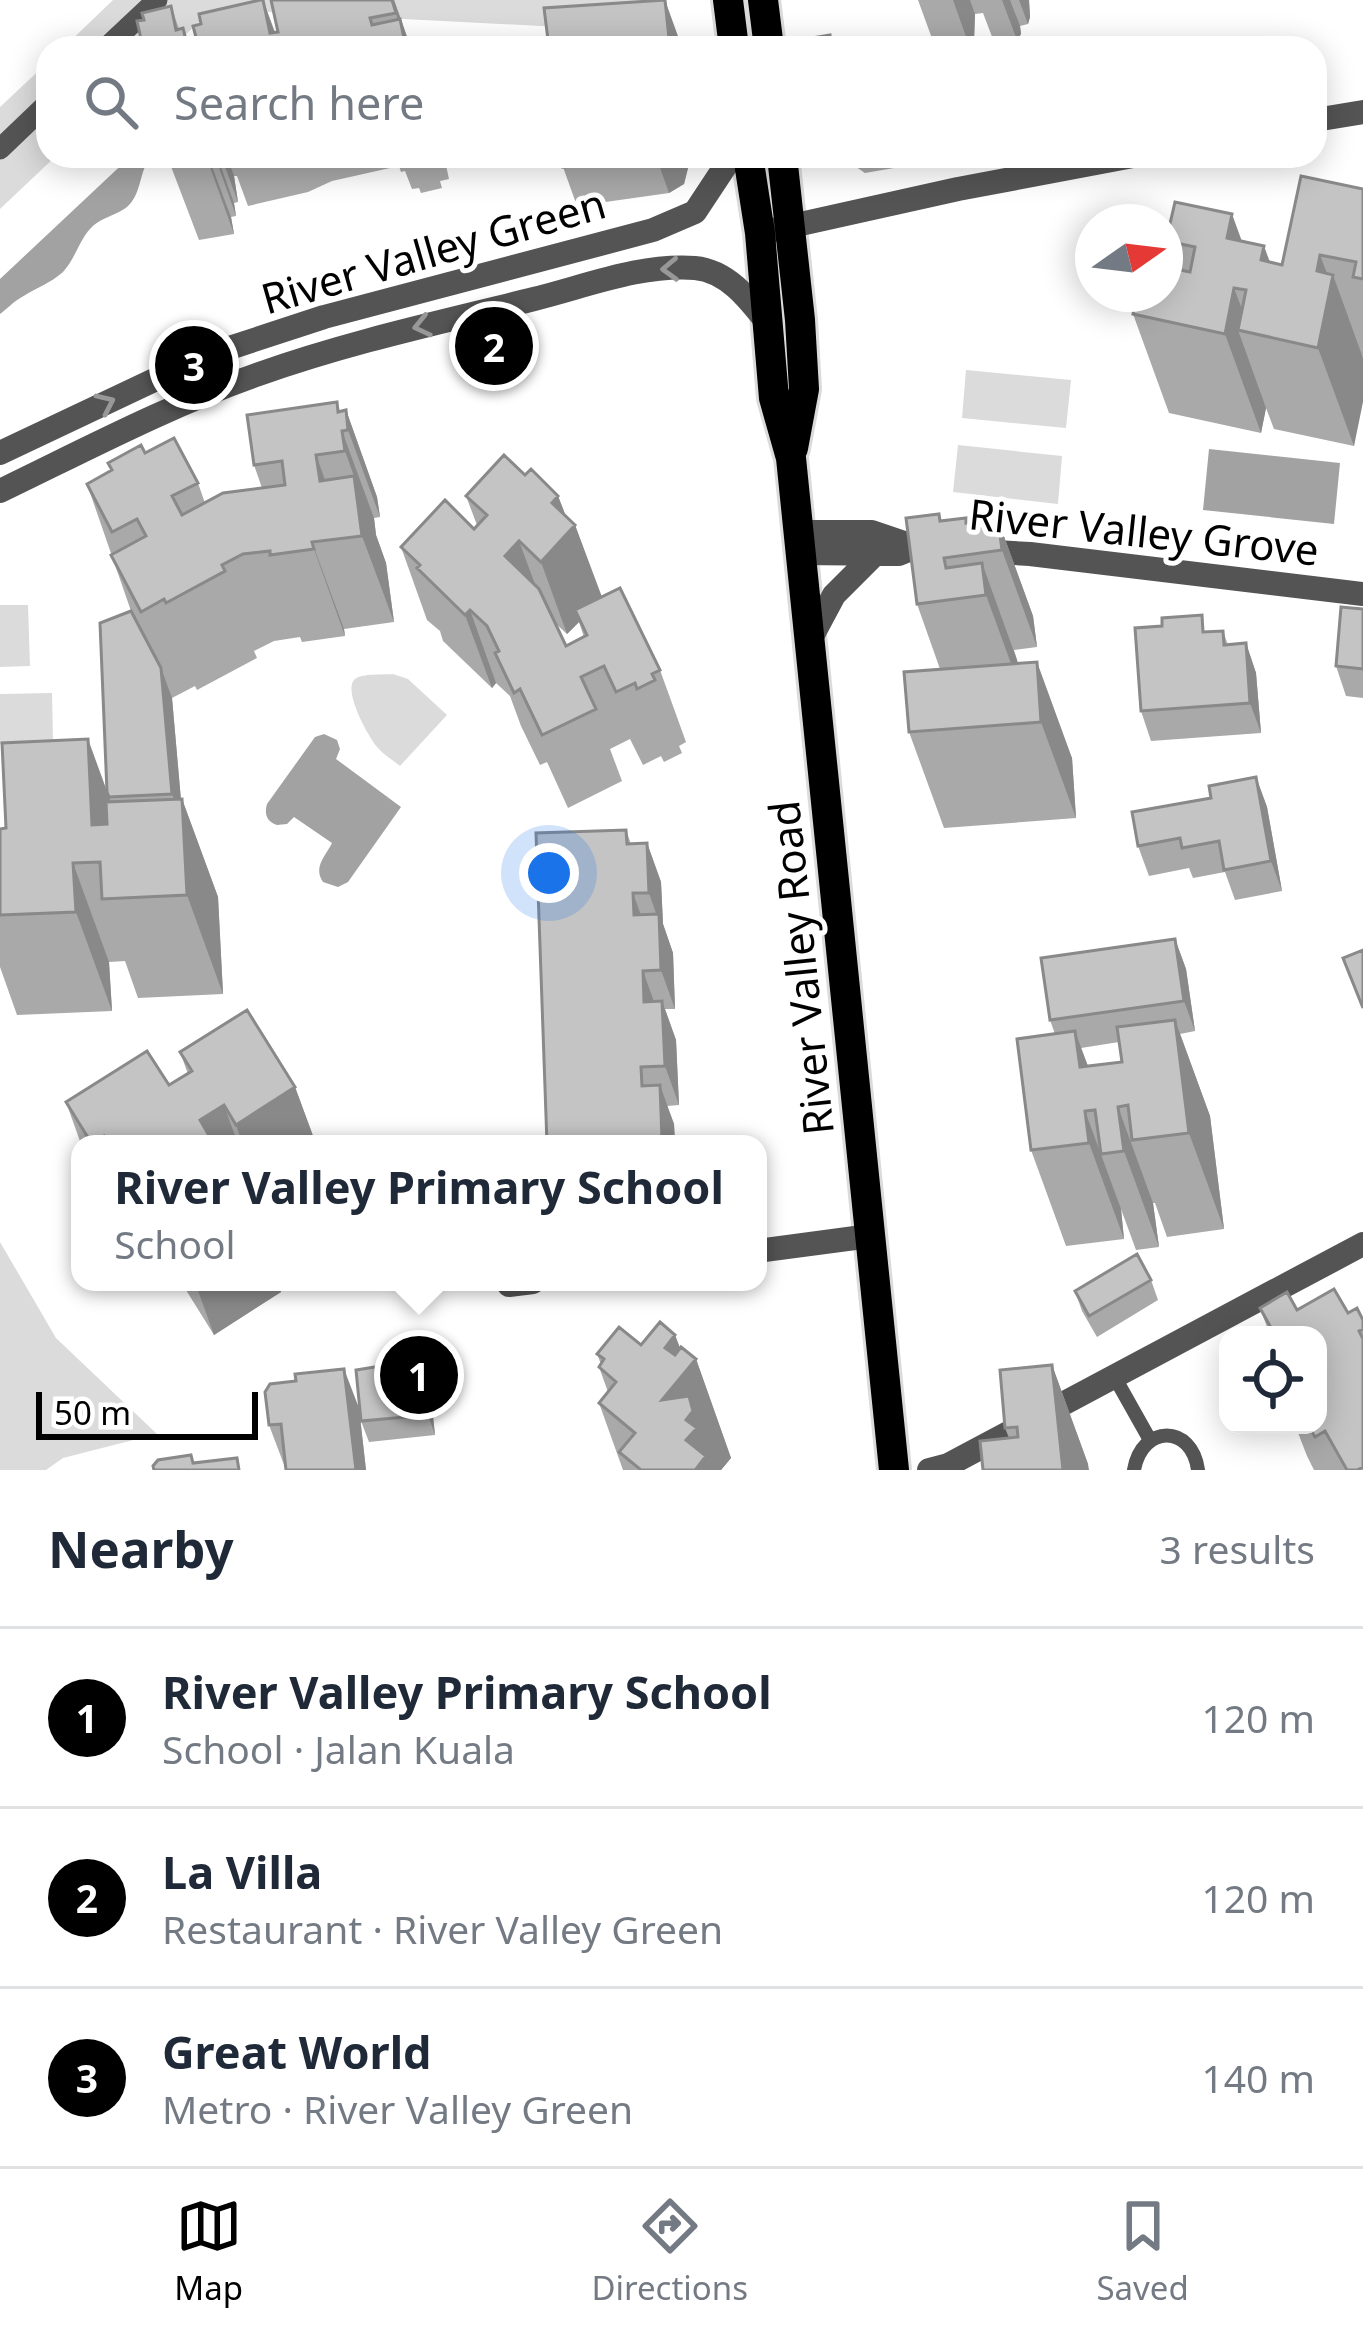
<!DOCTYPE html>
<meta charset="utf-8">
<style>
body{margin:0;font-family:"Noto Sans",sans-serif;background:#f6f6f7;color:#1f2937}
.controls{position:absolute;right:36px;bottom:36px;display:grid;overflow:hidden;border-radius:24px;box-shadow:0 6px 30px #0003}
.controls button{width:108px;height:108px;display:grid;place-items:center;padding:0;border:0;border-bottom:3px solid #e0e1e3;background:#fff;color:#1f2937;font:60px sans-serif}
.compass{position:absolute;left:1075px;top:204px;width:108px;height:108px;border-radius:50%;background:#fff;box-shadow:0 6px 30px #0003;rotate:76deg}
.scale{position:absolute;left:36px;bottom:30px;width:222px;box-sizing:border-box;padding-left:12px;border:6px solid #000;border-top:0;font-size:33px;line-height:42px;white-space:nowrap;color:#000;-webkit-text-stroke:9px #fff;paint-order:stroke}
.you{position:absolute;left:549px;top:873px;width:42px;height:42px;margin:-30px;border:9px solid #fff;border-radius:50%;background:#1a73e8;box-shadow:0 0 0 18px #1a73e833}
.badge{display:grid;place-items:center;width:78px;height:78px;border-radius:50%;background:#000;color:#fff;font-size:39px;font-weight:700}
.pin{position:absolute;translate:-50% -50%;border:6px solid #fff;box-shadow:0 3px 12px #0006}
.popup{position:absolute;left:71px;top:1135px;width:696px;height:156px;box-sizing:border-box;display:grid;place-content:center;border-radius:24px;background:#fff;filter:drop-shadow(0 3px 9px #0005);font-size:39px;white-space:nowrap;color:#747a83}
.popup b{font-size:45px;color:#1f2937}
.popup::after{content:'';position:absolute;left:50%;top:100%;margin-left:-24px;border:24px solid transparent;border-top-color:#fff}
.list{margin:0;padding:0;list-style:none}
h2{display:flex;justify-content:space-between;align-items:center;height:156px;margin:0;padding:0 48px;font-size:51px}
h2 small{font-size:39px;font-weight:400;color:#747a83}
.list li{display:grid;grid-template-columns:78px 1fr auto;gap:36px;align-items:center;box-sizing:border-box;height:180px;padding:0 48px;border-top:3px solid #e0e1e3}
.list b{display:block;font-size:45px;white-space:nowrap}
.list p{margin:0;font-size:39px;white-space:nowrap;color:#747a83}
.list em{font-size:39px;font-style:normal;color:#747a83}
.icon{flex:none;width:66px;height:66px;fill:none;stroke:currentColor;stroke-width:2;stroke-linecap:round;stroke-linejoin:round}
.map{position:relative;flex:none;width:1363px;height:1470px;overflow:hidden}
.search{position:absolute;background:#fff;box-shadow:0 6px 30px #0003;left:36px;right:36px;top:36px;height:132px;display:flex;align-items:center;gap:30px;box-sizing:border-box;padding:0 42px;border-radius:36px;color:#747a83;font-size:45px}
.sheet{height:696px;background:#fff}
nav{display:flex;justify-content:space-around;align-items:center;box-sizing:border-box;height:168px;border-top:3px solid #e0e1e3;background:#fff;font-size:33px;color:#747a83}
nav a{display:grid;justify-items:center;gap:6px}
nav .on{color:#000}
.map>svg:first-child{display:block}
</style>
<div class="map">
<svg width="1363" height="1470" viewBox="0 0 1363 1470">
<rect width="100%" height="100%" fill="#fff"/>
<path fill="#dbdbdb" d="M113,0H660L663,30L560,27L213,9L171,48H63Z
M48,62V156H56L0,209V107Z
M966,370L1071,380L1066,428L962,418Z
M958,445L1062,456L1058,504L953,492Z
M0,605H28L30,666L0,667Z
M393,674L408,679L447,715L400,766C393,760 384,755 378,748C368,737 342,689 355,679C363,673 383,675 393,674Z
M52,693L53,742L0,744V694Z
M0,1242L56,1338L157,1434L63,1458L46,1470H0Z"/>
<path fill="#a2a2a2" d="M131,156H151C139,171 142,194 127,207C118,214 104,217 94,225C80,237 76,258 63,272C51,283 36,288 22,297C14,301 7,309 0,314V279Z
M1209,449L1340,463L1334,524L1203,510Z
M324,734L337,740L340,749L336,759L401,807L348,882L338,887L323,882C313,867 325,857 332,843L294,817L287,824L277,825C267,822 264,814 267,804L315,737Z"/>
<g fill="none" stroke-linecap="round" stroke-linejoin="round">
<g stroke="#dbdbdb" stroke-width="36">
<path id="primary" d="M728,0L734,48
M763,0L769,48
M748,156L760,233L774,398L791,458L894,1470
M782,156L800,320L804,389L793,448"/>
</g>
<path stroke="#545454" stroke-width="14" d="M1114,1376L1150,1440
M1134,1470C1142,1424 1192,1424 1198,1470"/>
<path stroke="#545454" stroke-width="21" d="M106,48L157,0
M0,149L48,103"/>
<path stroke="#545454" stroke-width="24" d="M1315,120L1363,112
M760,233L958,189L1133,156
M0,453L205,356L324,317L653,230L695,212L732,156
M0,491C85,450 170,405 259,374C349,342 442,322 534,299C587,286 640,264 695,268C727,271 748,298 766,321
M798,532H872L916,547L937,549
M978,551L1030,554L1363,594
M800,553L899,554L916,547
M810,640L834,595L874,555
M758,1251L870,1236
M509,1285L533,1282
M929,1470L948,1465L1363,1244"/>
<use href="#primary" stroke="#000" stroke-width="30"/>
</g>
<path fill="#a9a9a9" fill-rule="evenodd" d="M263,0L275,32L394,0L411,48H143L144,20L171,6L179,29L183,28L187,40L196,37L201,24Z
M918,0H1029L1030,17L1028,24L1020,26L1021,34L1017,40L994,42L983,13L975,14L974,41L969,45L948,48L944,41L934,44Z
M167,156H444L449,179L440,181L442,188L421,193L419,188L412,189L405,171L401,172L399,166L332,181L308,192L248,206L237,176H234L238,202L234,203L236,216L231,217L234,234L199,240Z
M562,156H691L684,184L669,193L577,206L563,167Z
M840,156H922L923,163L865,173Z
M1363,189V355L1354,446L1274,429L1266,408L1261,433L1169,413L1133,314L1176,269L1166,241H1242L1270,262L1282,265Z
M337,402L340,411L346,410L377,497L380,517L374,518L376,535L386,563L394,622L344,629L345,636L302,642L300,637L274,641L254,651L257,658L197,690L195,686L172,698L181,799H182L218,897L223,994L138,998L125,961L109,962L112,1011L17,1015L0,967V829L6,828L107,792L131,611L87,484L111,471L108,463L145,453L198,483L205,503L262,488L254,465Z
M525,475L558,496L566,516L575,525L601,597L660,670L686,742L679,746L682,753L664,762L661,756L643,765L630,739L610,749L622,781L568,808L547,762L540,765L521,726L510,696L496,683L492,688L443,641L440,631L427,620L401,547L474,529L477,525L466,496ZM579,622L584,637L566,646L555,623L567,634Z
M939,514L941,521L968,523L998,520L1033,616L1037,647L1014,650L1018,663L1072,758L1076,818L944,828L909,732L940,669L917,604Z
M1363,609V698L1346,696L1336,666Z
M1223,631L1228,645L1246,643L1256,673L1261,733L1151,741L1141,711L1208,632Z
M1256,777L1267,807L1282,891L1235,900L1225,872L1193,878L1189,868L1149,876L1138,846L1211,798Z
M626,830L631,844L647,843L661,882L663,924L673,953L675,1009H665L676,1040L679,1105L667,1106L674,1124L675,1144H547Z
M1175,939L1186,969L1195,1031L1180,1034L1210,1116L1224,1229L1167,1237L1155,1203H1153L1159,1247L1136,1250L1121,1209L1124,1239L1066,1246L1031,1150L1055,1034L1050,1020ZM1119,1042L1122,1062L1088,1066L1081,1048Z
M180,1052L295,1087L316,1144H81L66,1102L169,1085L188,1074Z
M1151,1280L1158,1300L1097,1337L1082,1311L1075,1291Z
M181,1282H278L281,1292L214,1335Z
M1260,1308L1348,1313L1363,1320V1470H1314L1307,1456L1295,1425H1318V1335H1270Z
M675,1335L680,1348L696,1359L731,1458L721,1470H623L599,1403L608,1392L599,1367L601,1364L597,1354L641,1345Z
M1052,1365L1088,1464L1009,1438L1005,1428Z
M423,1369L430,1389L435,1435L369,1442L361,1421L378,1374Z
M359,1408L366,1470H286L269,1425Z"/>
<path fill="#898989" d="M263,0L280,48L270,33Z
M392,0H394L411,48H406Z
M665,0L679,39L680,48H670Z
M953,0H970L975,14L974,41L969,45Z
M1002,0H1010L1020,26L1021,34L1017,40Z
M1019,0H1029L1030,17L1028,24Z
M206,156H208L231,217L234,234Z
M215,156H217L234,203L236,216Z
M221,156H227L234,176L238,202Z
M656,156H691L684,184L669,193Z
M1232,214L1268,313L1227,238Z
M1264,246L1300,344L1261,260Z
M1320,255L1331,284L1333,275L1363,358V402L1354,446L1318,348L1317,271Z
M1234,288L1251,333L1238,330L1266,408L1261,433L1225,334Z
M346,410L377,497L380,517L348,430Z
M342,431L374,518L376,535L386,563L394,622L362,536L355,479L345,451Z
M316,455L346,538L320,481Z
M558,496L571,530L575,525L602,597L575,610L579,622L567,634L541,562L552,503Z
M998,520L1033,616L1037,647L1002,550Z
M519,541L546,614L505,556Z
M312,542L344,629L345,636L314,549Z
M982,563L1017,660L1021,691L986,595Z
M470,610L496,683L492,688L465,615Z
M1246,643L1256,673L1261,733L1250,703Z
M1037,662L1072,758L1076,818L1041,722Z
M161,668L172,698L183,824L172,794Z
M88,739L124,838L92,825Z
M1256,777L1267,807L1282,891L1271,861Z
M182,799L218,897L223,994L187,895Z
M647,843L661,882L663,924L673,953L675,1009L661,970L659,922L649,893Z
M73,863L109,962L112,1011L76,912Z
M633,893L647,932L634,915Z
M1175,939L1186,969L1195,1031L1184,1001Z
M643,971L657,1010L644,1002Z
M662,1001L676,1040L679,1105L665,1066Z
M1175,1020L1210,1116L1224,1229L1189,1133Z
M1075,1031L1110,1127L1080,1067Z
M660,1085L674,1124L675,1144H663L662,1140Z
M295,1087L316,1144H243L236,1125Z
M224,1105L238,1144H208L200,1120Z
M1118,1107L1153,1203L1159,1247L1124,1151Z
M1085,1111L1121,1209L1124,1239L1089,1143Z
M195,1282H278L281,1292L214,1335Z
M675,1335L688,1369L696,1359L731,1458L721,1470H687L662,1400L665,1348Z
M1052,1365L1088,1464L1089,1470H1063Z
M344,1369L359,1408L366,1470H356Z
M423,1369L430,1389L435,1435L428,1415Z"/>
<path fill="#c4c4c4" stroke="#898989" stroke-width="3" d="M260,0H263L270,33L278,32L271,0H392L396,13L370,18L372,25L400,19L406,48H143L137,21L144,20L142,13L171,6L176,30L183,28L186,40L196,37L193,26L201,24L199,14Z
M665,0L670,48H549L544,8Z
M830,35L831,48H814L812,38Z
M562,156H641L563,167Z
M1301,176L1363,189V279L1353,277L1356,262L1320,255L1317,271L1333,275L1318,348L1238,330L1246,290L1234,288L1225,334L1133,314L1137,294H1165V267L1190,272L1195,247L1166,241L1175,202L1232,214L1227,238L1264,246L1261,260L1282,265Z
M337,402L338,412L346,410L348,430L342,431L345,451L316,455L320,481L354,476L362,536L312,542L314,549L270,555V551L243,554L222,565L225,571L166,603L164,599L141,612L111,555L146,536L137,519L112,532L87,484L112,470L108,463L141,445L145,453L174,438L198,483L172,496L182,515L223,493L285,485L282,461L254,465L247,415Z
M504,455L525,475L531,469L558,496L552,503L575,525L541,562L519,541L505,556L539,589L566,646L587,635L575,610L620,588L660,670L652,674L655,680L637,689L635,683L616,692L604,666L581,677L596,709L542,735L520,689L514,693L495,653L499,651L487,626L470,610L465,615L417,568L420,565L401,547L445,500L474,529L487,515L466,496Z
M939,514L940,521L966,518V523L998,520L1002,550L944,558L946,568L982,563L986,595L917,604L906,518Z
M1341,607L1363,609V669L1336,666Z
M131,611L161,668L172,794L109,797L107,792L100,623Z
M1202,615L1203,632L1223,631L1224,645L1246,643L1250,703L1141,711L1135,628L1162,626V618Z
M1037,662L1041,722L909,732L904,672Z
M88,739L92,825L107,824L106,802L182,799L187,895L102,899L100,862L73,863L76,912L0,915V829L6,828L2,743Z
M1256,777L1271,861L1224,870L1219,841L1182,848L1180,838L1138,846L1132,812L1211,798L1209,786Z
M626,830L627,844L647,843L649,893H633L634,915L659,914L661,970L643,971L644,1002L662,1001L665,1066L641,1067L642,1086L660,1085L662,1140L636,1141L637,1144H547L536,833Z
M1175,939L1184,1001L1050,1020L1041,958Z
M1363,950V1008L1343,958Z
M247,1010L295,1087L236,1125L224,1105L200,1120L214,1144H109L104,1136L92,1144L66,1102L147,1051L169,1085L192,1071L180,1052Z
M1175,1020L1189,1133L1132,1140L1128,1105L1118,1107L1124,1151L1101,1154L1095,1110L1085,1111L1089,1143L1031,1150L1017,1039L1075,1031L1080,1067L1122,1062L1117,1027Z
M1137,1254L1151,1280L1089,1316L1075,1291Z
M1334,1289L1348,1313L1357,1308L1363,1320V1329L1359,1331L1363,1339V1467L1357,1470H1347L1325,1431L1315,1437L1308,1425H1318V1335H1275L1260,1308L1287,1292L1297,1310Z
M660,1322L675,1335L665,1348L675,1355L681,1347L696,1359L662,1400L689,1396L693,1411L686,1420L697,1428L686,1440L706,1456L696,1469L698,1470H641L619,1452L635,1433L599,1403L616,1382L599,1367L604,1359L597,1354L619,1327L641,1345Z
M1052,1365L1063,1470H983L980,1441L1018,1437L1017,1427L1005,1428L1000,1370Z
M375,1367L377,1374L423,1369L428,1415L361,1421L356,1370Z
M344,1369L356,1470H286L281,1424L269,1425L265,1392L270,1384L296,1381L295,1374Z
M191,1455L193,1463L237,1458L239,1470H154L153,1466L158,1460Z"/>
<defs><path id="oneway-chevron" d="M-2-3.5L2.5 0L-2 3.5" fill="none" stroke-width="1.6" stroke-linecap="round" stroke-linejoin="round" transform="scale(3)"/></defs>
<g stroke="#989898">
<use href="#oneway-chevron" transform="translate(670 269) rotate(178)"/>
<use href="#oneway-chevron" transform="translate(422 326) rotate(167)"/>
<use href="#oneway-chevron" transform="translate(106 403) rotate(-25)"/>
</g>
<g text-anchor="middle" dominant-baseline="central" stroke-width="10" stroke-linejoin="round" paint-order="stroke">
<g font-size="42" fill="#000" stroke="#fff">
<text transform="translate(433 250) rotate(-16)">River Valley Green</text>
<text transform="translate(1144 531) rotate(6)">River Valley Grove</text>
<text transform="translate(800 968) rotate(-96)">River Valley Road</text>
</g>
</g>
</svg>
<div class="controls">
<button><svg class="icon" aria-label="locate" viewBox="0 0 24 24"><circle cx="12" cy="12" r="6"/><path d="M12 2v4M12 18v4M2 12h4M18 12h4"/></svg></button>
</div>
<svg class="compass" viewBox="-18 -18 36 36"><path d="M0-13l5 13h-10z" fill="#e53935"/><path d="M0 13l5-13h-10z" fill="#747a83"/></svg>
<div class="scale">50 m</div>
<div class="you"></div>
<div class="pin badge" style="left:419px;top:1375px">1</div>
<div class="popup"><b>River Valley Primary School</b>School</div>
<div class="pin badge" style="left:494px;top:346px">2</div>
<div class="pin badge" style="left:194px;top:365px">3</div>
<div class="search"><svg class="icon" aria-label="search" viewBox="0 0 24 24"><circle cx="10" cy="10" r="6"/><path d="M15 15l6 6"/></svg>Search here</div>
</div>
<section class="sheet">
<h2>Nearby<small>3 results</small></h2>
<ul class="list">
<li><span class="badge">1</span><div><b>River Valley Primary School</b><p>School · Jalan Kuala</p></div><em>120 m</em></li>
<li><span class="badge">2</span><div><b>La Villa</b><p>Restaurant · River Valley Green</p></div><em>120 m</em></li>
<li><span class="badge">3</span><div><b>Great World</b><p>Metro · River Valley Green</p></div><em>140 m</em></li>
</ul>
</section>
<nav>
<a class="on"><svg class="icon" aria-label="map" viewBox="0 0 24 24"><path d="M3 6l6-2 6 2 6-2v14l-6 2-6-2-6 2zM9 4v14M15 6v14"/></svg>Map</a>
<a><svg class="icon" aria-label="directions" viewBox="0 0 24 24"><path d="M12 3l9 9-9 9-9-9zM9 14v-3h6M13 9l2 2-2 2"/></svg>Directions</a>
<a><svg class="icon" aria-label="saved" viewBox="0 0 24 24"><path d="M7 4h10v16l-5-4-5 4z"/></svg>Saved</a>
</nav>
